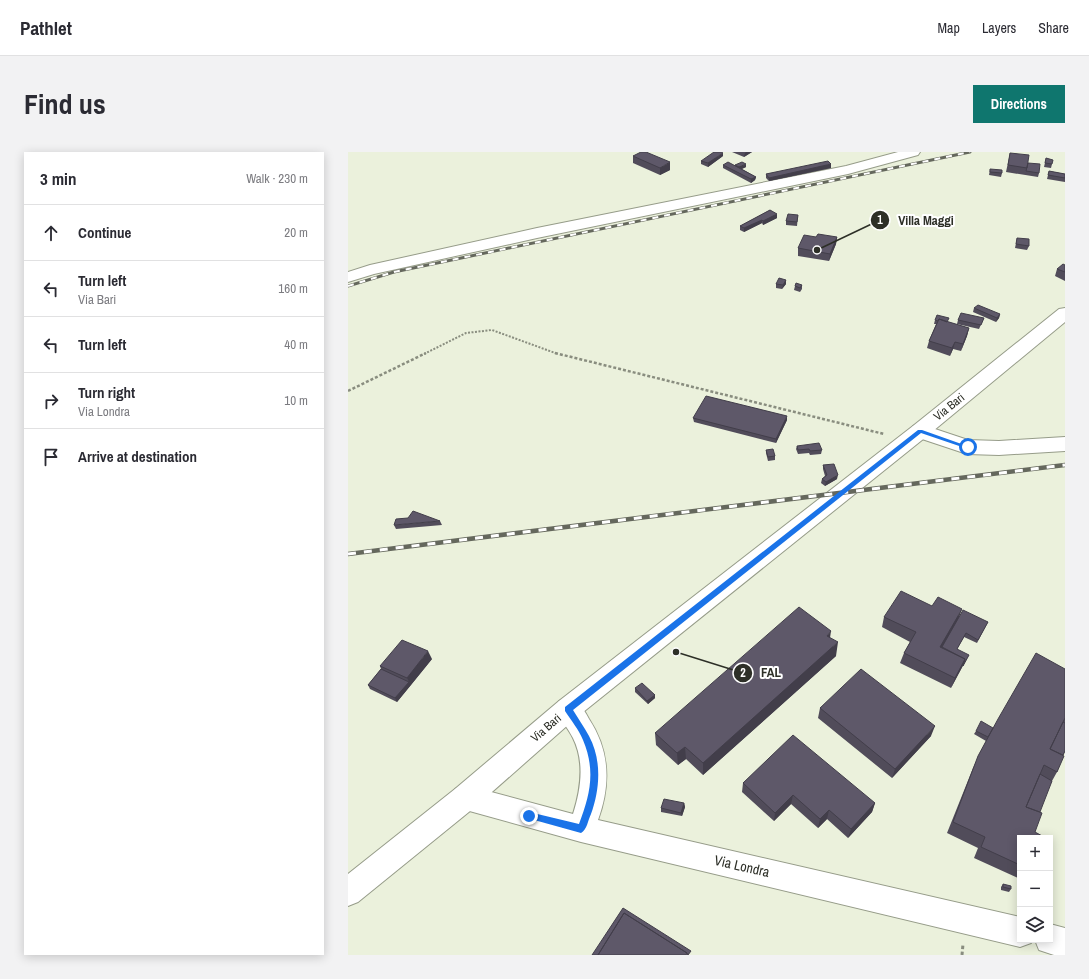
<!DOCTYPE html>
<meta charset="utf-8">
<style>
body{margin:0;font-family:"Archivo Narrow",sans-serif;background:#f2f2f3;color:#2b2b33}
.controls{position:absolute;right:12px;bottom:12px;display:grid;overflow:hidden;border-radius:0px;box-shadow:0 2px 10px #0003}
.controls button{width:36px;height:36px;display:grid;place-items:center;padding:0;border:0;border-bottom:1px solid #e1e1e2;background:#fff;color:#2b2b33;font:20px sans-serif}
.stop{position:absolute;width:12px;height:12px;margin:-9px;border:3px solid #1a73e8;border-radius:50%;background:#fff}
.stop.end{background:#1a73e8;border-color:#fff;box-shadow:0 1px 4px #0008}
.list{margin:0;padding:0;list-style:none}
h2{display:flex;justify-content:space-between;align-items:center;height:52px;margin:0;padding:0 16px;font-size:17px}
h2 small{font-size:13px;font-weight:400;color:#7c7c81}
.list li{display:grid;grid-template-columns:26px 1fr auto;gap:12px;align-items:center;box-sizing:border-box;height:56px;padding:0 16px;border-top:1px solid #e1e1e2}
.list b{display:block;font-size:15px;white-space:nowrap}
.list p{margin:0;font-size:13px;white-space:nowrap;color:#7c7c81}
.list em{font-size:13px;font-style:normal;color:#7c7c81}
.icon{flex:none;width:22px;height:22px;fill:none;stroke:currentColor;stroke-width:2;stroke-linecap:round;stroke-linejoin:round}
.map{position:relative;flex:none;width:717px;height:803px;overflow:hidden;border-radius:0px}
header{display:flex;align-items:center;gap:24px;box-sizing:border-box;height:56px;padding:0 20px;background:#fff;border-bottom:1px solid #e1e1e2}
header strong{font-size:19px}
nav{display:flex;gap:22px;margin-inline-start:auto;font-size:14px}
.intro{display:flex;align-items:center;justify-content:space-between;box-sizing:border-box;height:96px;padding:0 24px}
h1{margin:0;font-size:28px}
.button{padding:10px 18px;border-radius:0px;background:#0f766e;color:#fff;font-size:14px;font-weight:700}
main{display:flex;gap:24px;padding:0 24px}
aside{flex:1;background:#fff;border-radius:0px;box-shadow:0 2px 10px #0003}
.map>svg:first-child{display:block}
</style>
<header>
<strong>Pathlet</strong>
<nav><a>Map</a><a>Layers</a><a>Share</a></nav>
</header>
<div class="intro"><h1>Find us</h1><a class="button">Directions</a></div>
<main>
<aside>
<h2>3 min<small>Walk · 230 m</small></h2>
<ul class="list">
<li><svg class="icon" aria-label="ahead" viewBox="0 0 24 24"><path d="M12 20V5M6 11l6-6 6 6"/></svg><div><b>Continue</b></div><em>20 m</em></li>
<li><svg class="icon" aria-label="left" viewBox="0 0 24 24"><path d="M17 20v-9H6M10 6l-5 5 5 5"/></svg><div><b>Turn left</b><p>Via Bari</p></div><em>160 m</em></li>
<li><svg class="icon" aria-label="left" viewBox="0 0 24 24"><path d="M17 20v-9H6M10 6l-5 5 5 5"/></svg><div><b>Turn left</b></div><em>40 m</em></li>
<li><svg class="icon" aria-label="right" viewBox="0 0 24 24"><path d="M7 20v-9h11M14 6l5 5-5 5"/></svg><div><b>Turn right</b><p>Via Londra</p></div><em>10 m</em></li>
<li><svg class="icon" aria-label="arrive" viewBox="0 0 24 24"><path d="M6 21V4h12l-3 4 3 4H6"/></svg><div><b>Arrive at destination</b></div></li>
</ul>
</aside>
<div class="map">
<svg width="717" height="803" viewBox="0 0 717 803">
<rect width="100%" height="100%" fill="#ebf1dc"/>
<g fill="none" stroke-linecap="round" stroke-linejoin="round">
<g stroke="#969c89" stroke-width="2">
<path id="minor" d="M550,0H572L570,3L500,22L189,86L26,122L0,130V120L22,113L189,76L498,14Z
M572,272L620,288L651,289L717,285V299L651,303L619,302L565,284L562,279L565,274Z
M220,546C232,550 235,556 241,567C262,599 263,632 250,668L672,765V788H684L683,791L672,795L233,690L107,655L103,646L107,637L117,633L225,662C233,637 237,610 225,586C220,576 212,567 207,557L211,549Z
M702,772L717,776V803H706L691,798L687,788H702Z"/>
</g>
<g stroke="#969c89" stroke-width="2">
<path id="major" d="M717,156V170L579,284L229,565L127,655L10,750L0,754V722L107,637L211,549L565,274L711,157Z"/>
</g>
<path stroke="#898d7f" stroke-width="2" stroke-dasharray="2 1.5" stroke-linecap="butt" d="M76,202L118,181L144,178L210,202"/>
<path stroke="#898d7f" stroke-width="2.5" stroke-dasharray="3 2" stroke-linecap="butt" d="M207,201L536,282
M0,239L78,201"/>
<path stroke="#898d7f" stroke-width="3" stroke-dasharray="3.5 2.5" stroke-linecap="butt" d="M614,803L615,792"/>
<use href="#minor" fill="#fff" fill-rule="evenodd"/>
<use href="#major" fill="#fff" fill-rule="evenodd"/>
<g stroke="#65685d" stroke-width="3">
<path id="rail-far1" d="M0,134L46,120L622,0"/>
</g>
<g stroke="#65685d" stroke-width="4.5">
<path id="rail" d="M0,402L717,313"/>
</g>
<use href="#rail-far1" stroke="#fff" stroke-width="2" stroke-dasharray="6" stroke-linecap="butt"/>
<use href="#rail" stroke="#fff" stroke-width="3" stroke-dasharray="8" stroke-linecap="butt"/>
</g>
<path fill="#514c5a" d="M384,0H404L396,5Z
M662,1L680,11L691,21L690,25L658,20Z
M285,4L322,18L312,23L285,11Z
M375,4L360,15L353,12V9Z
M698,6L704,12L703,16L696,15Z
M483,12V16L421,29L418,26V22Z
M375,13L387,14V13L398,15L394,17L408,25L407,28L403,31L375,16Z
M642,17L654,21L653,25L641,23Z
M701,19L717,22V30L699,27Z
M422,58L429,66L415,73L414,71L396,80L392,78V74Z
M450,63L449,74L438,73V69Z
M468,85H489L488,92L481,109L450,104V96Z
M669,86L681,94L679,98L667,96Z
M717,113V129L707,124L709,117Z
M438,128V132L434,137L428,136V132Z
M454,133V137L452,140L446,138L447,134Z
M626,156L652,162L651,166L648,170L625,160Z
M636,166L631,177L609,172L610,168Z
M587,168L600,170L621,176L619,184L613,199L605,197L602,204L579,196L581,189L588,172H586Z
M345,266L439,268L428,291L346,270Z
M449,294L474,298L473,302L462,303L461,301L450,302L448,297Z
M418,298L427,304V308L420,309L418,301Z
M475,313L489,327L477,334L473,331L474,327L477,324L475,317Z
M92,369L94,373L48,377L46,373Z
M584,454L612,464L640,470L629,491L616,485L609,497L619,506L603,536L552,511L556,501L562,490L534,475L536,465Z
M482,486L488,504L355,623L338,607L330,613L308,593L307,581Z
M84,507L49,550L22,537L20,533L33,517L32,514Z
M717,517V599L709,620L704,629L672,686V727L626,706L630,696L599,681L625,616L639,587L638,589L626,582L628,579L645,576Z
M287,536L307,543V546L300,552L287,540Z
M472,556L583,584L544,626L470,566Z
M395,631L527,651L524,660L500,686L479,667L470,676L443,652L426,669L394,640Z
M336,651L337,655L334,664L313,660V656Z
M655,732L663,737L661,740L653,738V735Z"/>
<path fill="#423e4a" d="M398,0H404L396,5L397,1Z
M375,1V4L360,15V11Z
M322,10V18L312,23V16Z
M398,12V15L391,18V15Z
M483,12V16L421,29V26Z
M408,25L407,28L403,31V27Z
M429,62V66L415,73V69Z
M414,68V71L396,80V76Z
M489,85L488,92L481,109L482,102Z
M438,128V132L434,137L435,133Z
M652,162L651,166L648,170L649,166Z
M621,176L619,184L613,199L615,192Z
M607,190L605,197L602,204L604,196Z
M439,264V268L428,291V287Z
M490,323L489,327L477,334L478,330Z
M614,457L610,468L591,502L592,495Z
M483,479L481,493L479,484Z
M490,490L488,504L355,623V611Z
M80,499L84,507L63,533L59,526Z
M621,503L619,506L603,536L607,526L617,507Z
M61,530L63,533L49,550L47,546Z
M307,543V546L300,552L299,549Z
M587,574L583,584L544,626L547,617Z
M337,595L338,607L330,613L329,601Z
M445,643L443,652L426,669L427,661Z
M336,651L337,655L334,664L333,661Z
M527,651L524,660L500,686L503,677Z
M481,658L479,667L470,676L472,667Z"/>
<path fill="#5e5869" stroke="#423e4a" d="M293,0H298L322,10L312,16L285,4Z
M366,0H373L375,1L360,11L353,9Z
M662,1L681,3L679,16L660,13Z
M698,6L705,8L704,12L697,11Z
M480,9L483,12L421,26L418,22Z
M380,10L408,25L403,27L375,13Z
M394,10L398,12L391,15L387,13Z
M680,11L692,12L691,21L678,19Z
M642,17L654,18V21L642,20Z
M701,19L717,22V26L700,23Z
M422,58L429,62L415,69L414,68L396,76L392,74Z
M440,62L450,63L449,70L438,69Z
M470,82L489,85L482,102L450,96L456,83L468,85Z
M669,86L681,87V94L668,92Z
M715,112L717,113V120L709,117Z
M431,126L438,128L435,133L428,132Z
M448,131L454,133L452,136L447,134Z
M630,153L652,162L649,166L626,156Z
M613,161L636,166L633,173L610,168Z
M589,163L601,166L599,170L591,167L590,169L587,168Z
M591,167L621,176L615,192L607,190L604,196L581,189Z
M358,244L439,264L428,287L345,266Z
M471,291L474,298L462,299L461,297L450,298L449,294Z
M425,297L427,304L420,305L418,298Z
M486,312L490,323L478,330L474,327L479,323L475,313Z
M65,359L92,369L46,373L48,367L60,366Z
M553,439L584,454L590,445L614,457L592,495L617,507L607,526L556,501L568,480L536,465Z
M451,455L483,479L479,484L490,490L355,611L337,595L329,601L307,581Z
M615,458L640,470L630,488L618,481L609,497L621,503L615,514L617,507L594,495Z
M54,488L80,499L59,526L32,514Z
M688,501L717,517V566L702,597L716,604L709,620L696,613L678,655L694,661L687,680L696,685V686H672V713L633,695L637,685L605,670L630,604L650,567Z
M33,517L61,530L47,546L20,533Z
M513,517L587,574L547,617L472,556Z
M294,531L307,543L299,549L287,536Z
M633,569L645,576L640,585L628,579Z
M715,570L717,571V599L715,603L702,597Z
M445,583L527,651L503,677L481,658L472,667L445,643L427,661L395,631Z
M692,622L704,629L692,660L678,655Z
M316,647L336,651L333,661L313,656Z
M655,732L663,734V737L655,735Z
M275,756L343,799L340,803H339V801L276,761L250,803H244Z
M276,761L339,801L338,803H250Z"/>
<path fill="#1a73e8" d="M570,278H574L622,295L620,297L573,281L225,558C230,566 236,575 241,584C254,608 252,637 243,662C240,668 239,678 233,681L179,666V661L181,660L231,672C242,643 248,619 235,588C231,578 223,568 217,559V555Z"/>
<g text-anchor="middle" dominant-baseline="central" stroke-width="4" stroke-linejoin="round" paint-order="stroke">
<g font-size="12" fill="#2d2f27" stroke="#fff">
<text transform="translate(601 255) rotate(-39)">Via Bari</text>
<text transform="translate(198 576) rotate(-41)">Via Bari</text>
</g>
<g font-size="14" fill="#2d2f27" stroke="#fff">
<text transform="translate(394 714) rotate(13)">Via Londra</text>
</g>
</g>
<path fill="none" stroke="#2d2f27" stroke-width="1.5" d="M469 98L532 68M328 500L395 521"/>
<g fill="#2d2f27" stroke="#fff" stroke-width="1.5">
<circle cx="469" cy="98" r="4"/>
<circle cx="328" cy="500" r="4"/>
<circle cx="532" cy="68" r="10"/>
<circle cx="395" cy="521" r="10"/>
</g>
<g font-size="12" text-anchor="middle" font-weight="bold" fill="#fff">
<text x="532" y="72">1</text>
<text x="395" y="525">2</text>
</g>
<g font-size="13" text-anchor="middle" font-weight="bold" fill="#2d2f27" stroke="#fff" stroke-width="4" stroke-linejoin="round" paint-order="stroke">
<text x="578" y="73">Villa Maggi</text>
<text x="423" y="525">FAL</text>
</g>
</svg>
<div class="controls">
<button>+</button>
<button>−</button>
<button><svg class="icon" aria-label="layers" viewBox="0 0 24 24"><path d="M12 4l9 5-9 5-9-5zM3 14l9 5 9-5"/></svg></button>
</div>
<div class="stop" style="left:620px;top:295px"></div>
<div class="stop end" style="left:181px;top:664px"></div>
</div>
</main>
